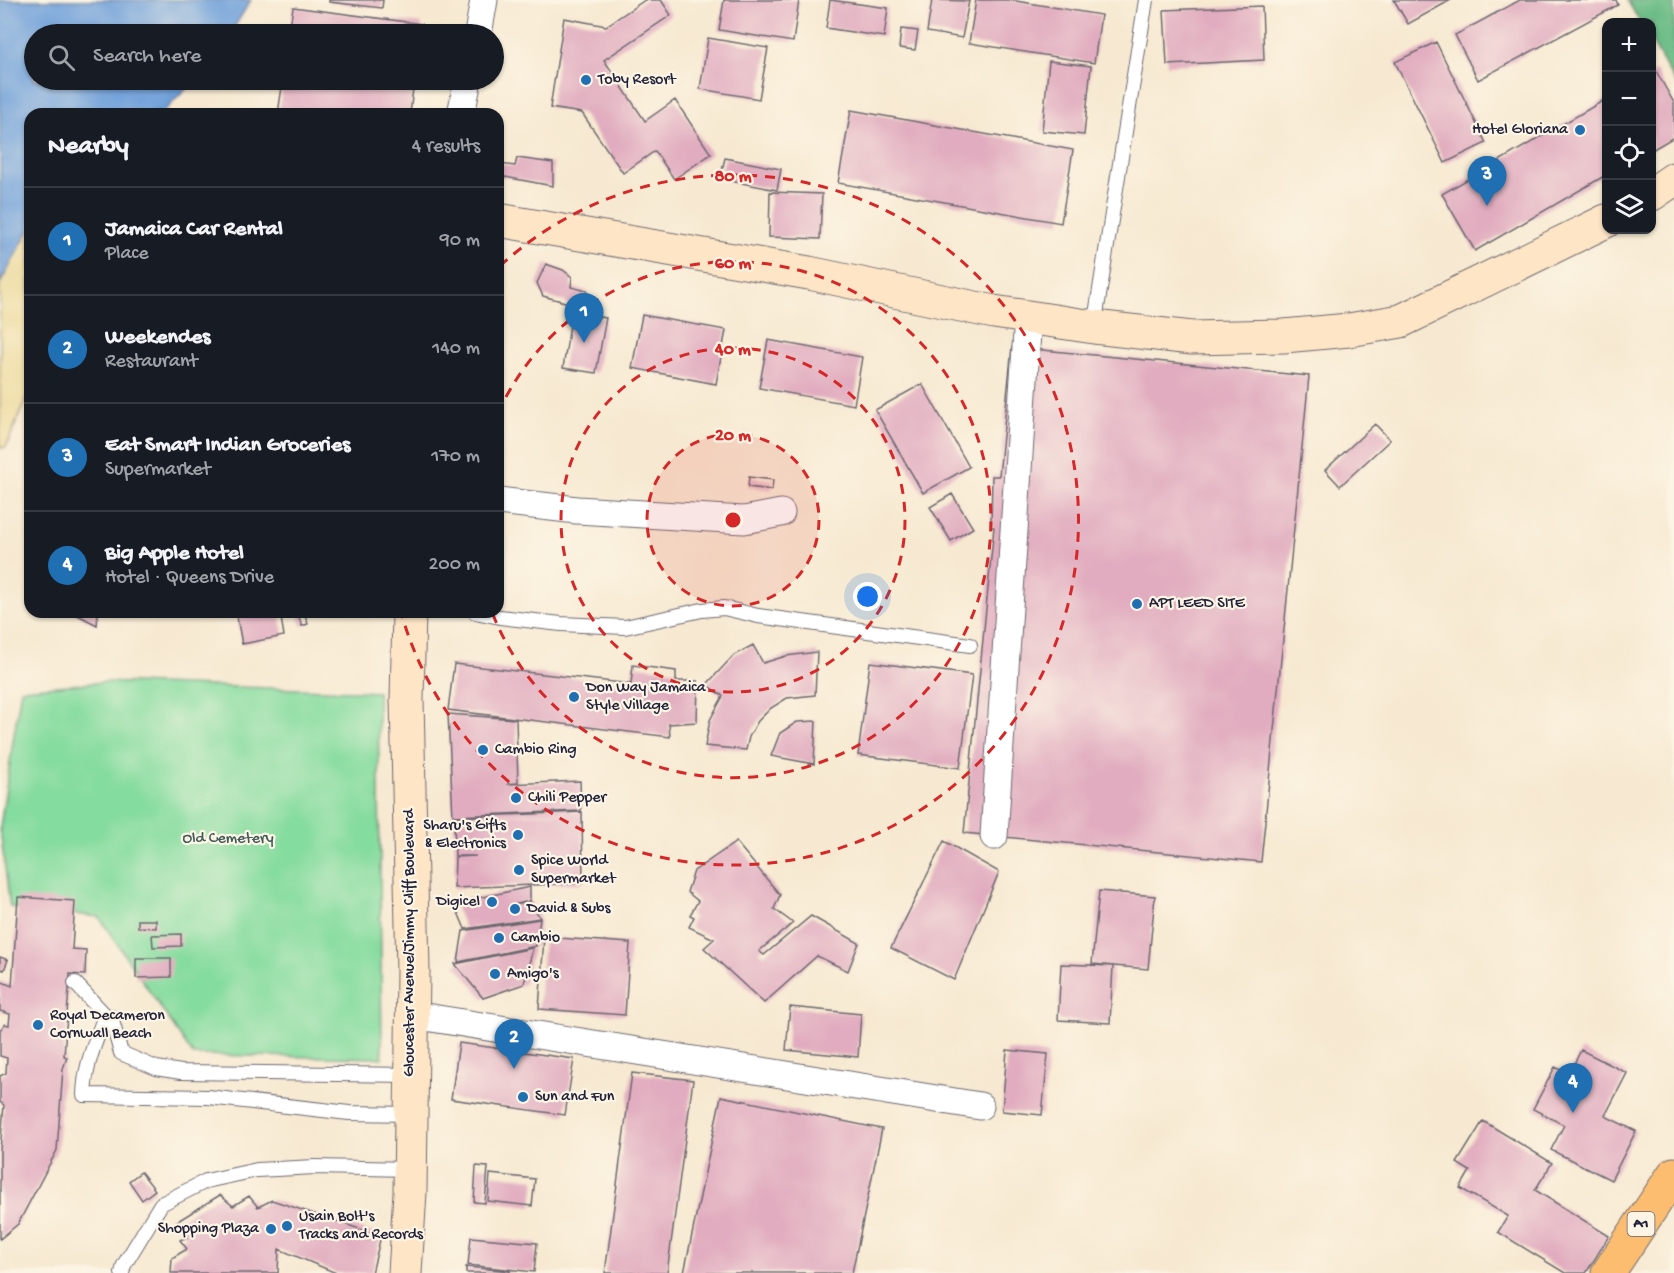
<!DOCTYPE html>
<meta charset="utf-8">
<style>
body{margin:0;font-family:"Gochi Hand",sans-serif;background:#242831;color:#f1f3f6}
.controls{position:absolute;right:18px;top:18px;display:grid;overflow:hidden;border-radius:12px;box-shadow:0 2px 4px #0004}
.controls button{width:54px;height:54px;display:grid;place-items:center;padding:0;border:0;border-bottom:2px solid #363941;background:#171b24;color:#f1f3f6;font:30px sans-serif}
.you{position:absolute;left:868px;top:597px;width:21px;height:21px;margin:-15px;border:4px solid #fff;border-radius:50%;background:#1a73e8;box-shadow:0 0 0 9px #1a73e833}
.badge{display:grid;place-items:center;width:39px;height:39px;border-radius:50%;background:#1f6fb2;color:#fff;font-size:20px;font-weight:700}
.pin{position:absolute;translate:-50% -50px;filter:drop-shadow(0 2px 3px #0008)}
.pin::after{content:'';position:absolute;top:32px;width:21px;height:18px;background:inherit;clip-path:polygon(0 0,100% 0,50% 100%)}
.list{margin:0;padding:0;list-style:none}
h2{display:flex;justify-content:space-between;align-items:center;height:78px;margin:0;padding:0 24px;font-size:26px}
h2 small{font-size:20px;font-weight:400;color:#9ea1a6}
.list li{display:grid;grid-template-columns:39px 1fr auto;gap:18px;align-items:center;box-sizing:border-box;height:108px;padding:0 24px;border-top:2px solid #363941}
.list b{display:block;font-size:22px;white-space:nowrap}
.list p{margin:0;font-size:20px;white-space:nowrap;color:#9ea1a6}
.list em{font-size:20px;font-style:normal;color:#9ea1a6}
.icon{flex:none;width:33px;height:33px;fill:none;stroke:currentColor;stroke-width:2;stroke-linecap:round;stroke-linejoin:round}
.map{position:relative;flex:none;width:1674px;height:1273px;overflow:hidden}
.search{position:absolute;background:#171b24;box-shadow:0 2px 4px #0004;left:24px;top:24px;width:480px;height:66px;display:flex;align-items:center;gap:15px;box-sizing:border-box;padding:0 21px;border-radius:33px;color:#9ea1a6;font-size:22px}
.panel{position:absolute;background:#171b24;box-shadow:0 2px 4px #0004;left:24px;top:108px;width:480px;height:510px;border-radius:18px}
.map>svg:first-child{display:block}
</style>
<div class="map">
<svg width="1674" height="1273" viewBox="0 0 1674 1273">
<rect width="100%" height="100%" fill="#fcf5e5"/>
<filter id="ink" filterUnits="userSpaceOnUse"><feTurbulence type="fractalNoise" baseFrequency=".0167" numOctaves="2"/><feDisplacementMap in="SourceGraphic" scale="12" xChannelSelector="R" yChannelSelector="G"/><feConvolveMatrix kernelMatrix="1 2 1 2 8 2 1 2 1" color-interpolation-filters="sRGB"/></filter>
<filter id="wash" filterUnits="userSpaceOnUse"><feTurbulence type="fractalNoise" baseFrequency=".008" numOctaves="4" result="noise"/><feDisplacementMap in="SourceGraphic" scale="24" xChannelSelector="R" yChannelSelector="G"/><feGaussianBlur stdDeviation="1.35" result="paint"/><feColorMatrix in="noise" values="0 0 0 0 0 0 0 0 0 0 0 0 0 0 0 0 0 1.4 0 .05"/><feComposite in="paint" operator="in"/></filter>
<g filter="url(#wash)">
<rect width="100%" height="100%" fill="#f7e9d1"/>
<path fill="#85dc9f" stroke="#547f6d" stroke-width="1.5" d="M106,682L378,692L382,1058L193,1055L99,917L10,907L0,828L21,689Z"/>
<path fill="#6cbc86" stroke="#476f60" stroke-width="1.5" d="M1627,0H1674V81L1652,42V22H1640Z"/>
<path fill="#eeda9e" stroke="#887e6c" stroke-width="1.5" d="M30,228V389L6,447L0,448V284Z"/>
<path fill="#70a0da" stroke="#49618a" stroke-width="1.5" d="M0,0H251L230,34H34V80H195L161,114H30V228L0,284Z"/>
<g id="blocks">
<path fill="#e1acbf" d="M329,0H383L382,8L329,2Z
M645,0H661L671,15L604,60L645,121L675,100L711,154L674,179L655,151L623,173L582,113L550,108L564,18L606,26Z
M724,0H799L793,42L719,30Z
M830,0L888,8L884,37L826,28Z
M932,0L969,1L962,38L927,32Z
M976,0H1010L1101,15L1094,63L969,43Z
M1394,0H1451L1408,24Z
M1520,0H1616L1618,5L1478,80L1455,35Z
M1262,6L1264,60L1167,65L1164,10Z
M293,7L422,24L420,34H289Z
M901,29L918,31L915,50L899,48Z
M708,38L768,48L759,99L700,89Z
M1436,42L1486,143L1445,163L1395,62Z
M1049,61L1091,66L1084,135L1042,131Z
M1656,71L1674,103V137L1652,150V73Z
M283,80H414L410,114H278Z
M1606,99V175L1475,251L1442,194Z
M851,110L1073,150L1061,223L838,183Z
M517,158L553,163V186L500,176V164L515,166Z
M725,158L781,169L777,190L720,179Z
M770,192L822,194L820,239L769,237Z
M546,264L563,270L572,277L571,287L587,291L579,313L565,302L543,296L537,283Z
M572,313L606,318L596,373L563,368Z
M642,315L726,330L716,384L632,368Z
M768,340L862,357L854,405L759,388Z
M1012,347L1309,376L1261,862L964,833L994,527H991L992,476H999Z
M922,384L969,467L923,493L875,410Z
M1375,424L1390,440L1340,486L1325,470Z
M749,477L773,480L772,490L748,487Z
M952,494L973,528L951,541L930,507Z
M72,612H98L97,625Z
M236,612H280L284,636L242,644Z
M297,612H304L308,624L302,626Z
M753,645L763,663L786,656L817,652L815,695L787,698L771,708L758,721L749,737L746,750L705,746L710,720L723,696L706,685L734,655Z
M870,662L972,675L960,768L858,755Z
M454,664L631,684L633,665L676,671V681H698L697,722L669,724L670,737L448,710Z
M448,714L516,719L518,783L507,784L580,781L581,811L453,816Z
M816,721L814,764L771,756L780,733L797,722Z
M582,812L583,883L454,888L455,857L476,856H455L454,817Z
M944,841L999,872L954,980L891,948Z
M736,842L780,895L774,909L793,923L759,951L764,955L811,916L859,943L848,971L817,956L764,1003L704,948L714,939L689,927L694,917L690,915L698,901L687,892L694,871Z
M530,887V901L508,906L531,902L540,918L465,929L454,903Z
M1099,891L1155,896L1148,969L1092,964Z
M18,897L75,901L72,949L86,950L85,975L70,974L64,1056L67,1057L63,1069L57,1150L18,1224L0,1239V1150L4,1105L0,1102V1076L6,1073L7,1058L0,1056V1030L5,1024L9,1025L10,1014L0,1011V981L12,986Z
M540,919L536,946L458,962L463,931Z
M138,920H156V928L138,927Z
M181,934V946L153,947L152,935Z
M544,937L630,943L625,1015L539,1009Z
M533,948L524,984L483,998L455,964Z
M0,957L8,960L4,970L0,969Z
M136,958H171V977L136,978Z
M1061,964L1113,966L1110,1023L1058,1020Z
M790,1007L861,1014L858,1057L786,1050Z
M459,1043L574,1059L565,1115L451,1099Z
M1007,1050L1048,1054L1042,1115L1002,1111Z
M1581,1050L1627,1073L1605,1116L1636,1131L1611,1180L1551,1150L1564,1125L1533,1109L1555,1067L1569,1074Z
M632,1073L693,1080L667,1273H605Z
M721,1096L882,1129L852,1273H684Z
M1483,1121L1552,1163L1535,1190L1609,1236L1586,1273H1565L1498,1232L1508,1216L1460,1188L1470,1171L1457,1163Z
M476,1166L488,1167L485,1203L474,1202Z
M141,1172L155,1190L142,1200L129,1181Z
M490,1174L535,1179L532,1206L488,1201Z
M220,1195L233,1206L249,1196L258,1207L272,1200L381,1236L372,1273H336L279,1249L278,1273H171L172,1258L187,1249L180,1240L187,1237L176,1222Z
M471,1237L537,1243L534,1272L468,1265Z
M466,1267L510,1271V1273H466Z"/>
</g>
</g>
<g filter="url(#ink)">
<use href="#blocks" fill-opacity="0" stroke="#6d6870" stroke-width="1.5"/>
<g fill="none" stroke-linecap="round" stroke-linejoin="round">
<g stroke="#6d6870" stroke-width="16">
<path id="lane" d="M1094,327L1146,0
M475,612L500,617L561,624L625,627L702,610L724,608L758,616L970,645
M75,983L105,1015L111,1017L121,1053L156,1068L181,1072L411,1075
M105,1015C95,1044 85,1064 84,1095L208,1097L349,1113L412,1114
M122,1273L124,1265L161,1204L206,1181L257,1170L315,1167L410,1169"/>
</g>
<g stroke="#6d6870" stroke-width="29">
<path id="street" d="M478,34L484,0
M461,114L468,80
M498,501L577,510L744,520L781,513
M994,836L1028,317
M413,1015L980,1106"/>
</g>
<g stroke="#6d6870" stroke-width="35">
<path id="secondary" d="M1652,194L1674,179
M498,220L809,273L994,312L1094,327L1192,338L1284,336L1349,330L1401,321L1606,221
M405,1273L410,1192L413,971L407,699L409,612"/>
</g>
<g stroke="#6d6870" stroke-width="35">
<path id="primary" d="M1608,1273L1674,1174"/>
</g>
<use href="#lane" stroke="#fff" stroke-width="14"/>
<use href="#street" stroke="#fff" stroke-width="27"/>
<use href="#secondary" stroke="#fee5c5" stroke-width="33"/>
<use href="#primary" stroke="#fcbd6f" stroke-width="33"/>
</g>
</g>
<circle cx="733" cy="520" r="86" fill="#d62828" fill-opacity=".12"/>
<g fill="none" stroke="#d62828" stroke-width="3" stroke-dasharray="10 8">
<circle cx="733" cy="520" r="86"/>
<circle cx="733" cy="520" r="172"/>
<path d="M498 413A258 258 0 1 1 492 612"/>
<path d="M500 266A345 345 0 1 1 401 612"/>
</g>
<g fill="#1f6fb2" stroke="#fcf5e5" stroke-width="2">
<circle cx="586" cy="80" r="6"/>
<circle cx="1580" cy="130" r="6"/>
<circle cx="1137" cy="604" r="6"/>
<circle cx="574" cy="697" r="6"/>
<circle cx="483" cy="750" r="6"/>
<circle cx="516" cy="798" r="6"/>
<circle cx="518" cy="835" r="6"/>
<circle cx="519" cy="870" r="6"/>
<circle cx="492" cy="902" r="6"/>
<circle cx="515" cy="909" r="6"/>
<circle cx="499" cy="938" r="6"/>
<circle cx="495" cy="974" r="6"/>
<circle cx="38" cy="1025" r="6"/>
<circle cx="523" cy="1097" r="6"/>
<circle cx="287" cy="1226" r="6"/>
<circle cx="271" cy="1229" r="6"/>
</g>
<g text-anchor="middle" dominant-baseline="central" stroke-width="4.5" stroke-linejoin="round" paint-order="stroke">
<rect fill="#fcf5e5" stroke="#63616e" stroke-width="1.5" x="1627.5" y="1212" width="27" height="24" rx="4.5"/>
<g font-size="15" font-weight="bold" fill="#22223b">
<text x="1641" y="1224">A1</text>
</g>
<g font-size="16" fill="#22223b" stroke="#fcf5e5" text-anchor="start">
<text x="598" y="80">Toby Resort</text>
<text x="1568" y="130" text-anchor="end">Hotel Gloriana</text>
<text x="1149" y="604">APT LEED SITE</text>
<text x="586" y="688">Don Way Jamaica<tspan x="586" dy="18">Style Village</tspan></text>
<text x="495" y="750">Cambio Ring</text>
<text x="528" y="798">Chili Pepper</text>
<text x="506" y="826" text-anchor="end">Sharu's Gifts<tspan x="506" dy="18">&amp; Electronics</tspan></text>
<text x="531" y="861">Spice World<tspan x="531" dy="18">Supermarket</tspan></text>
<text x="480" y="902" text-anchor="end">Digicel</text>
<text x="527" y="909">David &amp; Subs</text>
<text x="511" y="938">Cambio</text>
<text x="507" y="974">Amigo's</text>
<text x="50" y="1016">Royal Decameron<tspan x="50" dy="18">Cornwall Beach</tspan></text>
<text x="535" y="1097">Sun and Fun</text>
<text x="299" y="1217">Usain Bolt's<tspan x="299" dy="18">Tracks and Records</tspan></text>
<text x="259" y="1229" text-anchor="end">Shopping Plaza</text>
</g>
<g font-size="16" fill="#405a59" stroke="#fcf5e5">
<text x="228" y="839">Old Cemetery</text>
</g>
<g font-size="16" fill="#22223b" stroke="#fcf5e5">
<text transform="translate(410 943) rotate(-90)">Gloucester Avenue/Jimmy Cliff Boulevard</text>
</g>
</g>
<circle cx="733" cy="520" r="9" fill="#d62828" stroke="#fcf5e5" stroke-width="3"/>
<g font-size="18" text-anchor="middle" font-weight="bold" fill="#d62828" stroke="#fcf5e5" stroke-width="4.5" stroke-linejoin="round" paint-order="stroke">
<text x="733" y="181">80 m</text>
<text x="733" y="268">60 m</text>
<text x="733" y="354">40 m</text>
<text x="733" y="440">20 m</text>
</g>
</svg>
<div class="controls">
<button>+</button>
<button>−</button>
<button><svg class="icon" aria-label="locate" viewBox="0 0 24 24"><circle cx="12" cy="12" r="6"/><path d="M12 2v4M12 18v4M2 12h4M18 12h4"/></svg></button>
<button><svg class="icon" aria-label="layers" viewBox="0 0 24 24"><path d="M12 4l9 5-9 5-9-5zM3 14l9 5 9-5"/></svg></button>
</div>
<div class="you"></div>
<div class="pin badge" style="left:584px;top:343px">1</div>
<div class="pin badge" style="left:514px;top:1069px">2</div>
<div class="pin badge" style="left:1487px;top:206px">3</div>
<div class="pin badge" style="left:1573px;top:1113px">4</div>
<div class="search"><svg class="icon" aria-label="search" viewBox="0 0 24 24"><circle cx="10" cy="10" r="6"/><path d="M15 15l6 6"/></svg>Search here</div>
<section class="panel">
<h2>Nearby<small>4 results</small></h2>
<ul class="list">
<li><span class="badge">1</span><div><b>Jamaica Car Rental</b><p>Place</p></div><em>90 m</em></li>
<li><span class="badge">2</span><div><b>Weekendes</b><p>Restaurant</p></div><em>140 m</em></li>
<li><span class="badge">3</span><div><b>Eat Smart Indian Groceries</b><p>Supermarket</p></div><em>170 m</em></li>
<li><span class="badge">4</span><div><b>Big Apple Hotel</b><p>Hotel · Queens Drive</p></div><em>200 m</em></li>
</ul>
</section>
</div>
